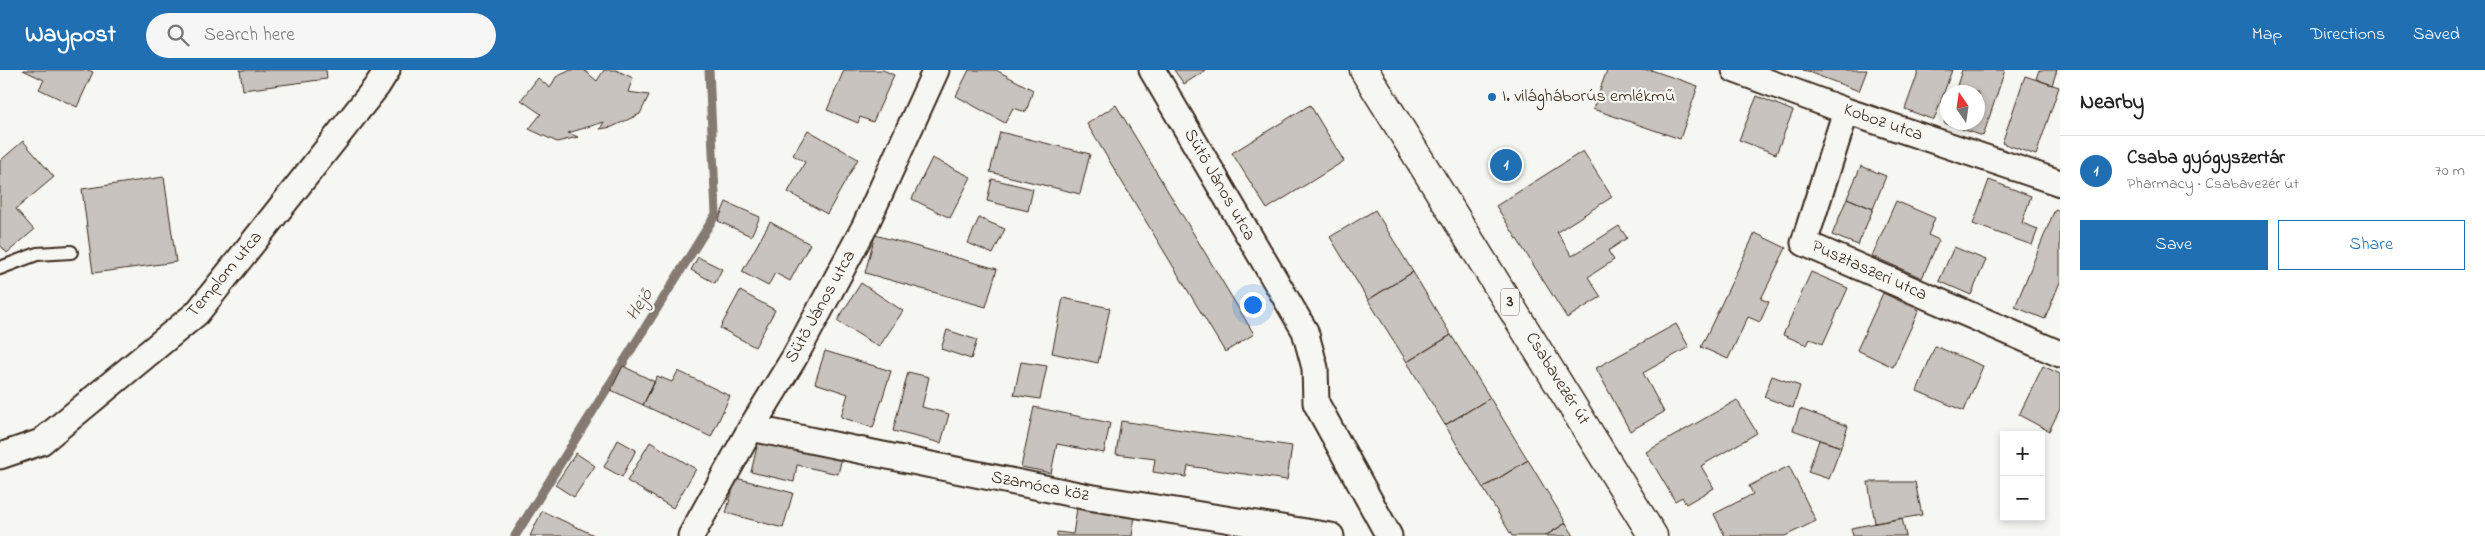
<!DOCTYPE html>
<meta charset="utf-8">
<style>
body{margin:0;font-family:"Indie Flower",sans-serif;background:#f6f6f6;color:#222}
.controls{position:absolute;right:15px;bottom:15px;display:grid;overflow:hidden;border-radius:0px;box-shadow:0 2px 8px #0003}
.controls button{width:45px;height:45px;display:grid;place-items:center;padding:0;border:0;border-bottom:1px solid #e0e0e0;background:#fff;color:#222;font:25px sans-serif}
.compass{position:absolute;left:1940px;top:15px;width:45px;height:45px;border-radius:50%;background:#fff;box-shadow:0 2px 8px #0003;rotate:347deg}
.you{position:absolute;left:1252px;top:234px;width:18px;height:18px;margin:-12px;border:4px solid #fff;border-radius:50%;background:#1a73e8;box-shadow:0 0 0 8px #1a73e833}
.badge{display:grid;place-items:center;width:32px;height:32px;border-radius:50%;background:#1f6fb2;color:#fff;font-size:16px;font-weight:700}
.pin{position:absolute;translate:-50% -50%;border:2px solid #fff;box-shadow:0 1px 5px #0006}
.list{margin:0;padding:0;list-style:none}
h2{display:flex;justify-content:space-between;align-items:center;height:65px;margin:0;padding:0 20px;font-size:21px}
h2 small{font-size:16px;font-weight:400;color:#767676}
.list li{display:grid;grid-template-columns:32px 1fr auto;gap:15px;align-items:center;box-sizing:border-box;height:70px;padding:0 20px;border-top:1px solid #e0e0e0}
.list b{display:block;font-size:19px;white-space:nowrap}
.list p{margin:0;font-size:16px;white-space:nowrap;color:#767676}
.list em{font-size:16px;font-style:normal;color:#767676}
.actions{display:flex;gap:10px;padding:15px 20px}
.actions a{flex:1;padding:11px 0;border:1px solid #1f6fb2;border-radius:0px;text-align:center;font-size:18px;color:#1f6fb2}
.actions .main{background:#1f6fb2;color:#fff}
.icon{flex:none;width:28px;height:28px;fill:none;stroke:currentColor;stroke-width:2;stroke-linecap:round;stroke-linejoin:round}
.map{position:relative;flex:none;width:2060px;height:466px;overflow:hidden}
header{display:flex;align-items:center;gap:30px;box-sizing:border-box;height:70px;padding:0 25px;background:#1f6fb2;color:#fff}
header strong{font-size:24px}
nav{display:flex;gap:28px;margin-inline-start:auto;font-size:18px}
.search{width:350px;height:45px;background:#f6f6f6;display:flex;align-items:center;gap:12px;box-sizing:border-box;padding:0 18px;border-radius:28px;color:#767676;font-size:19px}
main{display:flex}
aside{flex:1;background:#fff}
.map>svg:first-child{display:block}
</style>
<header>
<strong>Waypost</strong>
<div class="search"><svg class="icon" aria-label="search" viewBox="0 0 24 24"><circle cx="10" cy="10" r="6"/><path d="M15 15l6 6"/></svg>Search here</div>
<nav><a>Map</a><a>Directions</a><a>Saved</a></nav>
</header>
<main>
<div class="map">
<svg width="2060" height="466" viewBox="0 0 2060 466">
<rect width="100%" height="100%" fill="#f6f6f2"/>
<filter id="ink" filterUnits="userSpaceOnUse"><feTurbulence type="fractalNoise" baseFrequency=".02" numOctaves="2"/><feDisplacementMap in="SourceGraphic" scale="10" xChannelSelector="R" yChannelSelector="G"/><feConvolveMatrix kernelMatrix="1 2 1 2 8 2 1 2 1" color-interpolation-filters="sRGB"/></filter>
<g filter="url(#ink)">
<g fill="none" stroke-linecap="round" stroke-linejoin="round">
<path stroke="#857a71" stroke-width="9" d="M515,466L716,144L709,0"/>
</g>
<path fill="#c8c3be" stroke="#3b2a1e" d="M23,0H88L93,2L77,37L39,19L44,10Z
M240,0H326L327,9L243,20Z
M571,0H584L597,11L604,0H616L633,8L628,22L649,25L640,44L612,57L600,59L604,52L568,63L578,67L557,72L529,59L541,44L521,30L538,8L550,18L556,7Z
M844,0H883L894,5L873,52L860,47L858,53L827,40Z
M969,0H996L1033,20L1026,42L1013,38L1005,53L956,26Z
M1174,0H1206L1184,14Z
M1607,0H1651L1698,16L1680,69L1593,39Z
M1803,0H1867L1859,21Z
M1919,0H1952L1934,50L1905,39Z
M1962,0H2005L1983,66L1944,53L1948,44V52H1978V22H1955Z
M2039,0H2057L2052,15L2036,9Z
M2025,6L2059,17L2036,85L2002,73Z
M1757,26L1793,41L1776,84L1739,70Z
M1116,35L1254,264L1225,282L1087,54Z
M1310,35L1344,91L1267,139L1232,83Z
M808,60L858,89L827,144L788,122L805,92L793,85Z
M1000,62L1090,84L1080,124L990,102Z
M23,71L54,107L16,139L34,160L7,183L0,175V91Z
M1583,81L1612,127L1557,162L1572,186L1619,156L1627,168L1608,181L1614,190L1588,207L1601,227L1567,248L1496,136Z
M932,88L971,107L950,148L912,129Z
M1861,96L1886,106L1873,139L1847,128Z
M164,107L176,192L93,203L82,119Z
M992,109L1033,119L1028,141L987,131Z
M1989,110L2031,126L2022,153L2038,159L2032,175L1973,154Z
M1847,128L1873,139L1858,175L1832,165Z
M1896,131L1935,148L1928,165L1939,170L1922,208L1872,186Z
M726,132L760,147L751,166L718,151Z
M2055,139L2060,141V212L2045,249L2015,237Z
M1375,140L1413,202L1368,230L1330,167Z
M979,148L1005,159L993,184L968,173Z
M770,152L810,174L790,211L775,203L768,216L742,202Z
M1755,163L1786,178L1761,229L1769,232L1760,252L1748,247L1728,289L1701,277Z
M875,165L997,199L986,237L865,203Z
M1954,177L1986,190L1971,225L1939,211Z
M698,187L722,199L715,213L691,200Z
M1413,202L1451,265L1407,292L1368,230Z
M1811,202L1848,218L1823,274L1810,269L1807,275L1783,265Z
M861,213L903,241L879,277L837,251Z
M740,221L775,240L755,277L720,258Z
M1883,223L1919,240L1893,297L1857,280Z
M1063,228L1110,238L1098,293L1052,283Z
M1676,254L1689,277L1643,303L1664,342L1630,361L1596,298Z
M947,260L977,270L971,289L941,279Z
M1451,265L1490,328L1445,355L1407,292Z
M1935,276L1983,296L1964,341L1917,321Z
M825,281L891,301L873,358L841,347L848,324L815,313Z
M1021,292L1047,296L1040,329L1014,325Z
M623,296L655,312L643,335L611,320Z
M2043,296L2060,304V339L2049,361L2019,345Z
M678,301L730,326L711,367L643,335L657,306L672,312Z
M908,302L929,307L922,337L949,344L941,373L893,361Z
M1772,306L1800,316L1793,338L1764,327Z
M1490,328L1528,390L1483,418L1445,355Z
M1737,330L1757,363L1701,396L1714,418L1686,434L1682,427L1675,431L1646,382Z
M1034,337L1110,353L1104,383L1057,374L1051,403L1021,397Z
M1800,339L1848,356L1841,377L1793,360Z
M1121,351L1292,376L1287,410L1188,396L1186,407L1153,402L1155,389L1116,384Z
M760,364L843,383L838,404L797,395L794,412L751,402Z
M618,370L636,380L622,407L604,397Z
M1819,370L1841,377L1829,409L1808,402Z
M650,372L696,399L673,438L627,411Z
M576,383L595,396L574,427L555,415Z
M1528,390L1566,453L1545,466H1512L1483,418Z
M1789,396L1816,451L1785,466H1725L1714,444L1753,424L1749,416Z
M736,408L793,423L783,458L726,443Z
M1868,412H1915L1922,445L1875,453Z
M1077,438L1135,446L1132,466H1057V462L1073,464Z
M542,441L596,466H530Z
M1902,448L1906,466H1853L1851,458Z
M1566,453L1574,466H1545Z"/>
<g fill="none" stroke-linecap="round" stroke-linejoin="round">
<g stroke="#3b2a1e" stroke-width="16">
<path id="service" d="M0,198L37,184L71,182"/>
</g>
<g stroke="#3b2a1e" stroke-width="29">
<path id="minor" d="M1152,0L1305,261L1315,298L1316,333L1389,466
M1735,0L1846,41L2060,113
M1846,41L1804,173L2060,284
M751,358L1088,427L1331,466
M0,386L41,372L197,243L377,16L387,0
M691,466L751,358L794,288L865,156L936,0"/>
</g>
<g stroke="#3b2a1e" stroke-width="31">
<path id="primary" d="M1364,0L1653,466"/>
</g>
<use href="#service" stroke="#f6f6f2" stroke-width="12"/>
<use href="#minor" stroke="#f6f6f2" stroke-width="25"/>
<use href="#primary" stroke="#f6f6f2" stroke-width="28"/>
</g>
</g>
<circle fill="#1f6fb2" stroke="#f6f6f2" stroke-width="2" cx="1492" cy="27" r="5"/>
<g text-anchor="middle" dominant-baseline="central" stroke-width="4.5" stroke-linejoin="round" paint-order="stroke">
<rect fill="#f6f6f2" stroke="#73675e" stroke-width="1" x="1501" y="218.5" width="18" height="27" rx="4"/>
<g font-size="16" font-weight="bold" fill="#3b2a1e">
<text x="1510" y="232">3</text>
</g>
<g font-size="18" fill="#3b2a1e" stroke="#f6f6f2" text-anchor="start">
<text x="1502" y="27">I. világháborús emlékmű</text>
</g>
<g font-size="18" fill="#3b2a1e" stroke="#f6f6f2">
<text transform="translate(1883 53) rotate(19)">Koboz utca</text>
<text transform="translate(1219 115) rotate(60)">Sütő János utca</text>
<text transform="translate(1869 201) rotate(24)">Pusztaszeri utca</text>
<text transform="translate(225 205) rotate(-50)">Templom utca</text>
<text transform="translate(821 237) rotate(-61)">Sütő János utca</text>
<text transform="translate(1557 309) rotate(58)">Csabavezér út</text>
<text transform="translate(1040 417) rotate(11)">Szamóca köz</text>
</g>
<g font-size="19" font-style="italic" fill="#605248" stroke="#f6f6f2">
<text transform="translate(640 235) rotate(-58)">Hejő</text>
</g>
</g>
</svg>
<div class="controls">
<button>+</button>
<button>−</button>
</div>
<svg class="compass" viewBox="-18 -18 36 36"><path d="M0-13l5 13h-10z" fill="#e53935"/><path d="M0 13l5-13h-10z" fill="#767676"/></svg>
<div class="you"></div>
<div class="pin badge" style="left:1506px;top:95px">1</div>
</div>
<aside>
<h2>Nearby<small></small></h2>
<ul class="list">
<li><span class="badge">1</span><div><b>Csaba gyógyszertár</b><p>Pharmacy · Csabavezér út</p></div><em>70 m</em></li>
</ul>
<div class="actions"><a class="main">Save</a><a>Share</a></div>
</aside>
</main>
